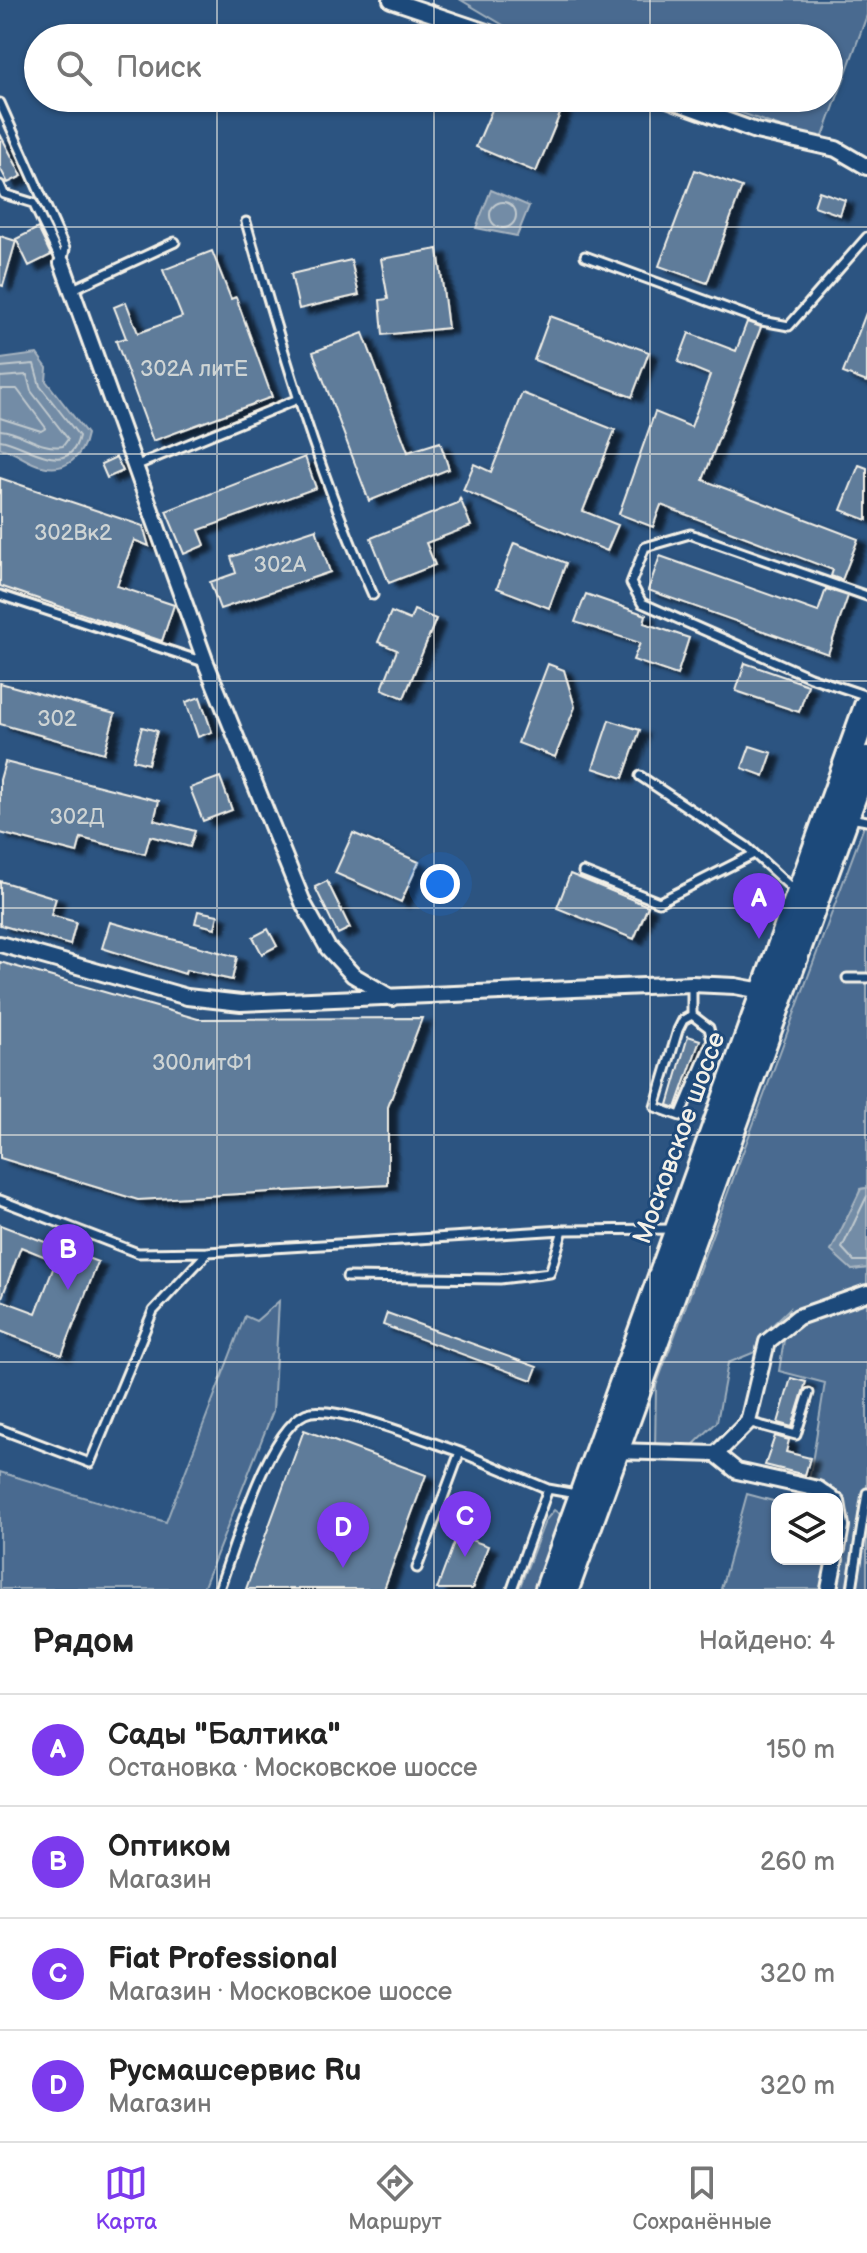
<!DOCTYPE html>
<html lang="ru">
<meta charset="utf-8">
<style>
body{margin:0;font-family:"Balsamiq Sans",sans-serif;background:#f6f6f6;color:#222}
.controls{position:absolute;right:24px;bottom:24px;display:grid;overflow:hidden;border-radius:16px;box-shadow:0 2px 6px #0004}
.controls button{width:72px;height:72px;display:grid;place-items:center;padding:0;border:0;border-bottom:2px solid #e0e0e0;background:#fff;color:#222;font:40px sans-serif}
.you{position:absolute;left:440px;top:884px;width:28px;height:28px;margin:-20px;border:6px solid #fff;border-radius:50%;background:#1a73e8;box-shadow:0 0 0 12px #1a73e833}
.badge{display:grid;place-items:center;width:52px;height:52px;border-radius:50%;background:#7c3aed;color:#fff;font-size:26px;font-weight:700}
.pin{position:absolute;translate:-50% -66px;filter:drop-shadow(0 2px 4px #0008)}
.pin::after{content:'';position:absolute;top:42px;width:28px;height:24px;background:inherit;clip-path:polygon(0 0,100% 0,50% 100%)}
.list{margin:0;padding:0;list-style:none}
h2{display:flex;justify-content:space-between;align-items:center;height:104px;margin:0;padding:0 32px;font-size:34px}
h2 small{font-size:26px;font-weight:400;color:#767676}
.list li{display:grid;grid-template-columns:52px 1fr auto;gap:24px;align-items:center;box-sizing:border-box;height:112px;padding:0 32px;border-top:2px solid #e0e0e0}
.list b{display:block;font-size:30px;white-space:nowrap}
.list p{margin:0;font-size:26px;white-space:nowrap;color:#767676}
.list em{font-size:26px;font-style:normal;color:#767676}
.icon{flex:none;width:44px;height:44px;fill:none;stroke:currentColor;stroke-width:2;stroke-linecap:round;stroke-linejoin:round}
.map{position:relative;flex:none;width:867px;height:1589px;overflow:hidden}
.search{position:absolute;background:#fff;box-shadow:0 2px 6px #0004;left:24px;right:24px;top:24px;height:88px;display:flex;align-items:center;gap:20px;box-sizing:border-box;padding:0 28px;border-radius:44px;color:#767676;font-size:30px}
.sheet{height:552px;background:#fff}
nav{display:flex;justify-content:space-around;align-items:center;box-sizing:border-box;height:112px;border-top:2px solid #e0e0e0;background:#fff;font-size:22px;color:#767676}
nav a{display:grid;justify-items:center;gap:4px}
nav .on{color:#7c3aed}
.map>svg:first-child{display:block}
</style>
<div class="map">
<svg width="867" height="1589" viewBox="0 0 867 1589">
<defs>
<filter id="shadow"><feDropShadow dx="9" dy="5" stdDeviation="2" flood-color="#0009"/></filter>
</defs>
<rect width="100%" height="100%" fill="#2c5481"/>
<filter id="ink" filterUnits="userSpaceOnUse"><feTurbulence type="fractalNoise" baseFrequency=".0125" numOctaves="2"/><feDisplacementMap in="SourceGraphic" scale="16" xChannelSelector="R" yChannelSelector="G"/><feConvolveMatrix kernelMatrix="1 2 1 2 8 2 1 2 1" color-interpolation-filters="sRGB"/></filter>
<g filter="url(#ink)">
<path fill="#496b90" stroke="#9eaebc" stroke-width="2" d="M461,0H867V15L821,142L701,98H829V38H536L510,29Z
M867,818V1188L860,1189L852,1270L867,1268V1589H721L747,1494L777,1502V1559H837V1499H806L825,1383L779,1371L789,1309L759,1338L755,1352L728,1363L717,1422L688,1450L655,1449L656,1386Z
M279,1301L273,1411L203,1589H0V1472L166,1522L245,1316L256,1321Z
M554,1510L561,1515L534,1589H519L545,1521Z"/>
<path fill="#738ca6" stroke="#a7b4c0" stroke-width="2" d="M491,190L529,206L517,236L476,228Z
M37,354L47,368L46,381L87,434C83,455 67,473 42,466C27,463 16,451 0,448V359Z
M867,1188V1268L852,1270L831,1251L861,1189Z"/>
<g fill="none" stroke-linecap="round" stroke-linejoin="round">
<path stroke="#c0c9ce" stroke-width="2" d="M490 215a13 13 0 1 1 26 0a13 13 0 1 1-26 0Z
M0,367L34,364L40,386L79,436C69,481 25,443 0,440
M0,377L27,375L31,391L68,439L63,446C39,450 24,432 0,430
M0,389H17L46,428L41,431L0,418
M867,1196L842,1248L854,1261H867"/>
</g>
<path fill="#5e7b9a" stroke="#f4f1e8" stroke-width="2" fill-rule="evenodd" filter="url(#shadow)" d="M497,98H536L562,109L536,172L476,147Z
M0,134L22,176L8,183L0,168Z
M695,170L742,187L707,283L659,266Z
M819,191L845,200L840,215L814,206Z
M38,228L51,255L29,266L16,239Z
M0,236L16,241L3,286L0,285Z
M438,249L448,328L383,335L380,300L388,299L381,259Z
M212,251L231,299L236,297L272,397L153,441L116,341L126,338L114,307L126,302L138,333L182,317L163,270Z
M351,260L359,295L299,309L291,274Z
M866,313H867V382L843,373Z
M550,316L649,352L632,397L534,360Z
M747,322L761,327L703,480L858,539L842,580L831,576L833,570L661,505L653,527L619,514L655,412L691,427L710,375L678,362L689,333L736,351Z
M363,333L408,452L440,442L449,469L369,501L313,352Z
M522,393L615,430L583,511L618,525L607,551L463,490L474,464L491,472Z
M116,457L123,471L107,478L101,464Z
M305,457L316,488L199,530L205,545L184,554L166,511Z
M859,465L867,468V520L841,510Z
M0,478L143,526L149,546L134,540L117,586L174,605L162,641L0,586Z
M460,498L471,526L426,543L435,565L389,583L371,538L458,503Z
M316,529L330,572L220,609L210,582L236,573L231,557Z
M514,543L566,563L549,608L497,588Z
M660,556L818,612L826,589L848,596L828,654L648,590Z
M586,594L646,615L644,623L689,638L677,675L633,660L640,643L575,622Z
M414,610L436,619L404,698L382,689L397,650L378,642L391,612L410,620Z
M745,663L808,685L799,712L736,691Z
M548,664L564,670L575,707L555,757L518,743Z
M0,683L115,714L104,753L0,724Z
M200,697L212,732L198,737L186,702Z
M609,720L640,730L623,778L593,768Z
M142,727L157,731L148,764L133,760Z
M750,746L772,753L764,776L742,768Z
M5,762L159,801L154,820L195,831L190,847L150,836L145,854L81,838L77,853L0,833V780Z
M220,777L232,810L203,821L190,788Z
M353,833L419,862L401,902L335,873Z
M570,874L648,906L634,939L557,908Z
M0,881L56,898L51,915L76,922L70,945L0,925Z
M327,881L350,928L338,934L315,887Z
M198,911L218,915L215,928L195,923Z
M110,922L237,957L232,980L186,970L185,974L102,948Z
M268,929L277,946L262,954L253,937Z
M0,962L198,1019L422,1018L388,1107V1185L138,1200L0,1158Z
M688,1036L700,1040L676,1108L668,1105Z
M0,1225L98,1262L62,1355L0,1331ZM21,1247L56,1261L36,1313L1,1300Z
M387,1313L537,1367L532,1380L383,1325Z
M791,1378L806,1382L792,1427L778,1423Z
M304,1430L426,1475L384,1589H246Z
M775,1436L789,1440L786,1452L810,1458L805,1475L765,1465Z
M457,1535L488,1546L472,1589H437Z"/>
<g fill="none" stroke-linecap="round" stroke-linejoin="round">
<g stroke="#f4f1e8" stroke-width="13">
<path id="service" d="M0,103L65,249L62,263
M0,185L4,194L33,203L62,263
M246,222C282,349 319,475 373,595
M585,256L762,321L789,326L867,237
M71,290L175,242
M135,466L298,399
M0,595L204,662
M867,596L690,534L645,547L631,583L642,603L810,677L867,696
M640,776L747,847L796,892
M850,818L867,821
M583,872L659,902L754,854
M847,978H867
M692,1015L709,1028L712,1040L680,1116L655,1107L678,1030L683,1020Z
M692,1015V984
M0,1200L138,1253L208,1252L563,1230L675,1229
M347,1277L500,1279L550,1273L563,1230
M748,1422L796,1435L809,1393
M0,1429L90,1463L153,1311L208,1252
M417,1568L460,1452L548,1489
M219,1589C233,1552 270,1419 311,1412C343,1407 426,1441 460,1452
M512,1589L548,1489L576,1494
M852,1589L867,1493"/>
</g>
<g stroke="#f4f1e8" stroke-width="20">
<path id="minor" d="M391,0L504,38
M665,98L756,131L836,149L867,167
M62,263L206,663L304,905L328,948L353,975L392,998
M0,944L187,997L241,1003L692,984L735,986L762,991
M616,1451L716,1454L737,1471L818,1489L832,1499
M716,1454L748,1422L767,1342L798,1317L867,1293
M837,1502L841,1526L837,1549
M829,1589L835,1559"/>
</g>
<g stroke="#f4f1e8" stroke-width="30">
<path id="primary" d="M548,1589L867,706
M566,1589L867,759"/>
</g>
<path stroke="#f4f1e8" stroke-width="3" stroke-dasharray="2 6" stroke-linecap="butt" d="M473,1587L480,1589"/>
<use href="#service" stroke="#1f4a7a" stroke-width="7"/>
<use href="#minor" stroke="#1f4a7a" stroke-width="14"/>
<use href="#primary" stroke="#1f4a7a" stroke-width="24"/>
</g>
</g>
<path fill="none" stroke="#f4f1e8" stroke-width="2" stroke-opacity="0.55" d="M217,0V38M434,0V38M650,0V38M217,98V1589M434,98V1589M650,98V1589M0,227H867M0,454H867M0,681H867M0,908H867M0,1135H867M0,1362H867"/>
<g text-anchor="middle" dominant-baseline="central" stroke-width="6" stroke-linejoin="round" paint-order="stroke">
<g font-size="22" fill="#ced4d4">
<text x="194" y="369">302А литЕ</text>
<text x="73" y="533">302Вк2</text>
<text x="280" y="565">302А</text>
<text x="57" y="719">302</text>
<text x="77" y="817">302Д</text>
<text x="202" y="1063">300литФ1</text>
</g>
<g font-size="26" fill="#f4f1e8" stroke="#1f4a7a">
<text transform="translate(680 1138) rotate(-70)">Московское шоссе</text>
</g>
</g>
</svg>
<div class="controls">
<button><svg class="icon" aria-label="layers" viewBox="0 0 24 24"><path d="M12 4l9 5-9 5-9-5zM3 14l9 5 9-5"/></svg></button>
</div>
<div class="you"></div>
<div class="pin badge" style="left:759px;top:939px">A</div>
<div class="pin badge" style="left:68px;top:1290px">B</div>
<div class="pin badge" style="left:465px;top:1557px">C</div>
<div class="pin badge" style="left:343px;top:1568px">D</div>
<div class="search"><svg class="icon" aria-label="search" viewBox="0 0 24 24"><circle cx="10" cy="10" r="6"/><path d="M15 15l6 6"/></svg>Поиск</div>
</div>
<section class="sheet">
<h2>Рядом<small>Найдено: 4</small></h2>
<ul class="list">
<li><span class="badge">A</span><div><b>Сады &quot;Балтика&quot;</b><p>Остановка · Московское шоссе</p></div><em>150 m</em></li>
<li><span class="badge">B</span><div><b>Оптиком</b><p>Магазин</p></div><em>260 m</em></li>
<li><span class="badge">C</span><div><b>Fiat Professional</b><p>Магазин · Московское шоссе</p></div><em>320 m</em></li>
<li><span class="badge">D</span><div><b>Русмашсервис Ru</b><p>Магазин</p></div><em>320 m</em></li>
</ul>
</section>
<nav>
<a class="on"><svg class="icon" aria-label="map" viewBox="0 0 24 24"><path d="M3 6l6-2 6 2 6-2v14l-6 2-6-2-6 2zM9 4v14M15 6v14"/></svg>Карта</a>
<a><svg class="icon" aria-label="directions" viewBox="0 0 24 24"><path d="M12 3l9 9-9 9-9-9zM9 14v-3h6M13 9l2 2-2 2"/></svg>Маршрут</a>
<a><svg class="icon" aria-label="saved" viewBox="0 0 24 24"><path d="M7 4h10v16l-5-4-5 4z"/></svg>Сохранённые</a>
</nav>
